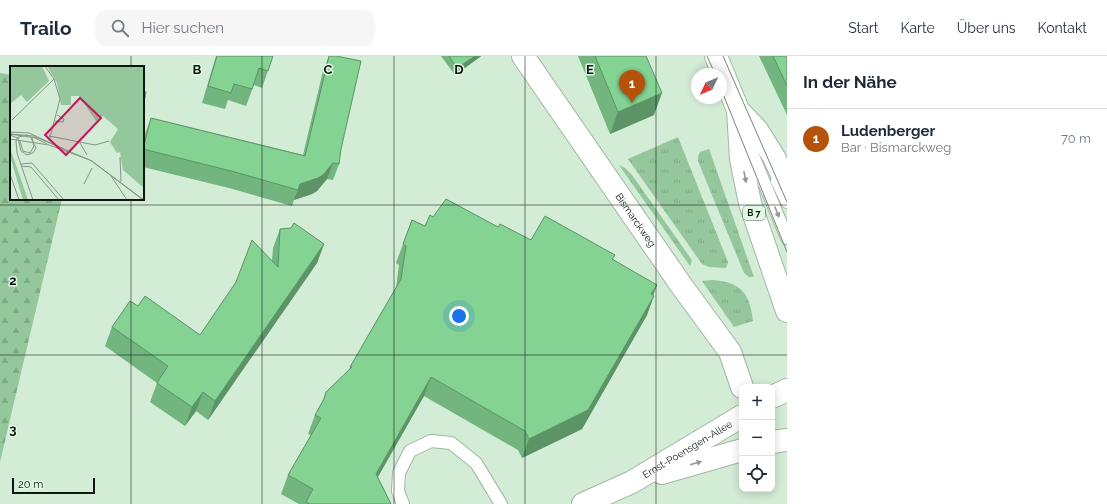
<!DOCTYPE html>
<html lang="de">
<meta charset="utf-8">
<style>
body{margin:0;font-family:Raleway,sans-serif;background:#f6f6f7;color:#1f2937}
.controls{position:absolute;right:12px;bottom:12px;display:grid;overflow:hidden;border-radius:8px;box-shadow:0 2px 10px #0003}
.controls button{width:36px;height:36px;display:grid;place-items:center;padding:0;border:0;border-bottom:1px solid #e0e1e3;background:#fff;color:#1f2937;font:20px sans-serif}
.compass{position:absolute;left:691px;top:12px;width:36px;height:36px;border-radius:50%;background:#fff;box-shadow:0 2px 10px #0003;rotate:226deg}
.scale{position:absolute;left:12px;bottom:10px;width:83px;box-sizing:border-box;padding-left:4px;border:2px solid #0e160f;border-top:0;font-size:11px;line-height:14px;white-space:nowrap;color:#0e160f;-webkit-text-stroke:3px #e0f9e3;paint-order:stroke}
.you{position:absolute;left:459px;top:260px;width:14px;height:14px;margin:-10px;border:3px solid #fff;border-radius:50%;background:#1a73e8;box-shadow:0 0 0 6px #1a73e833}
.badge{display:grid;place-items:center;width:26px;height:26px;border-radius:50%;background:#b45309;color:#fff;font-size:13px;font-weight:700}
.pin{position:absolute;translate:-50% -33px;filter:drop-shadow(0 1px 2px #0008)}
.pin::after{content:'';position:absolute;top:21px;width:14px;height:12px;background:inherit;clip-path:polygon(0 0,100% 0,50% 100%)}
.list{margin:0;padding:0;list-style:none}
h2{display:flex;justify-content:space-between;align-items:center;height:52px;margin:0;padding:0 16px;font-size:17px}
h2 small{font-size:13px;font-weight:400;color:#747a83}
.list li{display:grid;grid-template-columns:26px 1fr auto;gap:12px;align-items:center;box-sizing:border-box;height:60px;padding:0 16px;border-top:1px solid #e0e1e3}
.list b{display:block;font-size:15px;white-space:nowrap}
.list p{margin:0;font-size:13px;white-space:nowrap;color:#747a83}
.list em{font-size:13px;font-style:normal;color:#747a83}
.icon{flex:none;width:22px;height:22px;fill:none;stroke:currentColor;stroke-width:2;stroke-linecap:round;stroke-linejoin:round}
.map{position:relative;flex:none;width:787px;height:448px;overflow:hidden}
header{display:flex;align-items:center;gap:24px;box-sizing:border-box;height:56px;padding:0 20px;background:#fff;border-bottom:1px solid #e0e1e3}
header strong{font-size:19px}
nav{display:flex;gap:22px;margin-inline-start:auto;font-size:14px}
.search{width:280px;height:36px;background:#f6f6f7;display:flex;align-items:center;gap:10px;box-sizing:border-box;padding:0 14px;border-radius:12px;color:#747a83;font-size:15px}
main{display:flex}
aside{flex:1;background:#fff}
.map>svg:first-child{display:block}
</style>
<header>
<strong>Trailo</strong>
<div class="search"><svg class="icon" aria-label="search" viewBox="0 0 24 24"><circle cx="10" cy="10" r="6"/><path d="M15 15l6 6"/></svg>Hier suchen</div>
<nav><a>Start</a><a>Karte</a><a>Über uns</a><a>Kontakt</a></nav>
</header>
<main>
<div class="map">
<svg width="787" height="448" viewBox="0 0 787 448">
<defs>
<pattern id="grass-tufts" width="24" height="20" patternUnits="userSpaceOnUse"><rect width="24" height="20" fill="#94c79b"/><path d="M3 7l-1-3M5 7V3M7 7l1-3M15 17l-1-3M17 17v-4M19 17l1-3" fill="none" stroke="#7eaa84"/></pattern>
<pattern id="forest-firs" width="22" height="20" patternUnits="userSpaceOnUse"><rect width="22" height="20" fill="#94c79b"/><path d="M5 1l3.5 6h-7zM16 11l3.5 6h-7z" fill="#7eaa84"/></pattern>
</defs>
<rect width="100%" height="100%" fill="#d3ecd6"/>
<path fill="url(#grass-tufts)" d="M678,81L728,206L726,212L709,211L702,208L628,103Z
M709,93L754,221H749L744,217L698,105V101L700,96Z
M619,109L625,112L632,119L689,200L692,204L690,210Z
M712,224C741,226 750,237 753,265L734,271L702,225Z"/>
<path fill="url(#forest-firs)" d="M0,17L11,19V143H62L0,406Z"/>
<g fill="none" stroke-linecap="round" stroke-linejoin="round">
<g stroke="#a0b8a3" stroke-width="14">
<path id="lane" d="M747,80L752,97L787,182
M777,125L787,146
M403,448L398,435L399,417L410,395L431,385L451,387L476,407L501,448"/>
</g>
<g stroke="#a0b8a3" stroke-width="24">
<g id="street">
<path id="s1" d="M523,0L681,229L730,296L742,331"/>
</g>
</g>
<g stroke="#a0b8a3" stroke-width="24">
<g id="secondary">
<path d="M772,341L787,334"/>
<path d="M772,386L787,384"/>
<path d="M662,417L742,394"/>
<path id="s2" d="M583,448L632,426L742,360"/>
</g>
</g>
<g stroke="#a0b8a3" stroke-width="24">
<path id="primary" d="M716,0L738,54L741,103L750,147L787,255
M738,54L757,74L774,101L787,130"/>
</g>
<use href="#lane" stroke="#fff" stroke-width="12"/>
<use href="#street" stroke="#fff" stroke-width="22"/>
<use href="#secondary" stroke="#fff" stroke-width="22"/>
<use href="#primary" stroke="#fff" stroke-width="22"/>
<path stroke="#758677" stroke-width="1" d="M707,0L715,18
M723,0L787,146
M721,33L787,196"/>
</g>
<path fill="#72b57e" d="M216,0H273L262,32L254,29L246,50L228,44L225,53L202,47Z
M329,0L341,93L339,108L333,124L327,123L317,135L312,138L294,144L292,150L229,132L143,111V88L145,78L151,62L303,99L323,15Z
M441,0H481L480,1L455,19Z
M578,0H646L654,59L610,78Z
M759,0H787V59Z
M433,161L498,171L531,184L615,199L613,203L653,239L647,259L582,373L522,402L518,394L424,340L378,421L391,448H299L281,438L288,419L311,379L308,378L315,359L322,346L326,336L349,314L350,311L396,232L399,209L396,207L412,164L425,170Z
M280,173L324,188L317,207L208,364L196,355L185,370L150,346L157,327L105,290L112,271L138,250L200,279L272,205L273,192Z"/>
<path fill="#5c9466" d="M475,0H481L480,1L455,19L457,12Z
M662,37L654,59L610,78L618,56Z
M333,107L327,123L317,135L312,138L294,144L300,128Z
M324,188L317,207L208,364L215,345Z
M657,229L651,245L654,240L647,259L582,373L522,402L529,383L651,238Z
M431,321L424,340L369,436L376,418Z
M203,336L196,355L185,370L192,351Z"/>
<path fill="#84d392" stroke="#5c9466" d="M217,0H273L268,15L259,12L252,33L234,28L231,37L208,30Z
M329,0H336L361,5L341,93L339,108L333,107L323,119L318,122L300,128L298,134L235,116L143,93L151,62L305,100Z
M449,0H475L457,12Z
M595,0H646L662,37L618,56Z
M773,0H787V30Z
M143,35L146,36L143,51Z
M446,143L498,171L500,168L531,184L545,160L615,199L612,203L657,229L651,238L654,240L588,354L529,383L525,375L431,321L376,418L391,448H310L306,446L313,433L288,419L321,362L315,359L324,343L326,336L352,311H350L401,223L406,190L403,188L412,164L425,170L430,159L433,161Z
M294,167L324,188L215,345L203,336L192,351L157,327L168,310L112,271L130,245L138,250L145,240L200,279L236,226L252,184L278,211L280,173L291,172Z"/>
<defs><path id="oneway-solid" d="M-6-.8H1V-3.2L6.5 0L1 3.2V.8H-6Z"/></defs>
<g fill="#939693">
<use href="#oneway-solid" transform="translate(745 121) rotate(79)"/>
<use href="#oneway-solid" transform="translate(777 156) rotate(68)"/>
<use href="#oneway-solid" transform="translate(696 407) rotate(-16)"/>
</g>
<path fill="none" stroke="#0e160f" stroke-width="1" stroke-opacity="0.55" d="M131,0V11M262,0V448M394,0V448M525,0V448M656,0V448M131,143V448M0,149H787M0,299H787"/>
<g text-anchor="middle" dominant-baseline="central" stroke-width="3" stroke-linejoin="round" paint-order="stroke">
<rect fill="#e0f9e3" stroke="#4d5a4f" stroke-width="1" x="743" y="150" width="22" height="14" rx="3"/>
<g font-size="9" font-weight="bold" fill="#0e160f">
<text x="754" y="157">B 7</text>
</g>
<g font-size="10" fill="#0e160f" stroke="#e0f9e3">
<text stroke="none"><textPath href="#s1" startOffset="199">Bismarckweg</textPath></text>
<text stroke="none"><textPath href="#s2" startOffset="118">Ernst-Poensgen-Allee</textPath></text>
</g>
</g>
<g transform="translate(10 10)">
<rect width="134" height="134" fill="#d3ecd6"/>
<path d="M0,82L18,134H13L0,90Z" fill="#94c79b"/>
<path d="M37,0H134V122L113,104L110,86L107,87L100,76L108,63L93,50L86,55L69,30H61V39H51L47,17Z" fill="#94c79b"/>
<path d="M0,0H32L39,15L17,36L11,29L0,38Z" fill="#94c79b"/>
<path fill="none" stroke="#849686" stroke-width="1" d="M35,0L44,13L50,33L39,75M2,54L44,13M45,55L53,56L54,53L47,49M0,66L19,67L54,83M0,68L26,72M0,68L23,70L82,95L133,134M0,69L8,72L11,85L17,89L23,87L26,82L20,70M18,69L8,71L6,75L7,87L23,134M39,70L85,79L99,75M25,72L37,78M0,73L39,79L80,94L134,134M10,75L13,85L20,87L24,80L22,72M70,77L77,89M110,91L111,116M11,98L22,97L54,134M11,100L21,101L49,134M0,108L9,134M101,110L117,134M74,118L82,102"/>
<path fill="#c2185b" fill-opacity="0.15" stroke="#c2185b" stroke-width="2" d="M70,32L91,52L56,89L35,69Z"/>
<rect width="134" height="134" fill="none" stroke="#0e160f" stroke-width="2"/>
</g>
<g font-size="13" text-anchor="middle" font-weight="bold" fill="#0e160f" stroke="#e0f9e3" stroke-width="3" stroke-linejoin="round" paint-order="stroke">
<text x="197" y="18">B</text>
<text x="328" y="18">C</text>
<text x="459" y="18">D</text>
<text x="590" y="18">E</text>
<text x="13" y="229">2</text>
<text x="13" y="378">3</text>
</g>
</svg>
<div class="controls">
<button>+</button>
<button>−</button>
<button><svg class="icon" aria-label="locate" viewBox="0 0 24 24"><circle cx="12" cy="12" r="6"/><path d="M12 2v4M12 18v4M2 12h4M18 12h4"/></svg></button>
</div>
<svg class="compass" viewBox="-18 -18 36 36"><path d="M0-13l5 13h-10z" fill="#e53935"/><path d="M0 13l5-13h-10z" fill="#747a83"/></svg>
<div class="scale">20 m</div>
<div class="you"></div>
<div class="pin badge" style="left:632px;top:47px">1</div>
</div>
<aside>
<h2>In der Nähe<small></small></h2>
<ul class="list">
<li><span class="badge">1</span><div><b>Ludenberger</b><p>Bar · Bismarckweg</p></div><em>70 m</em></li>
</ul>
</aside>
</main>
